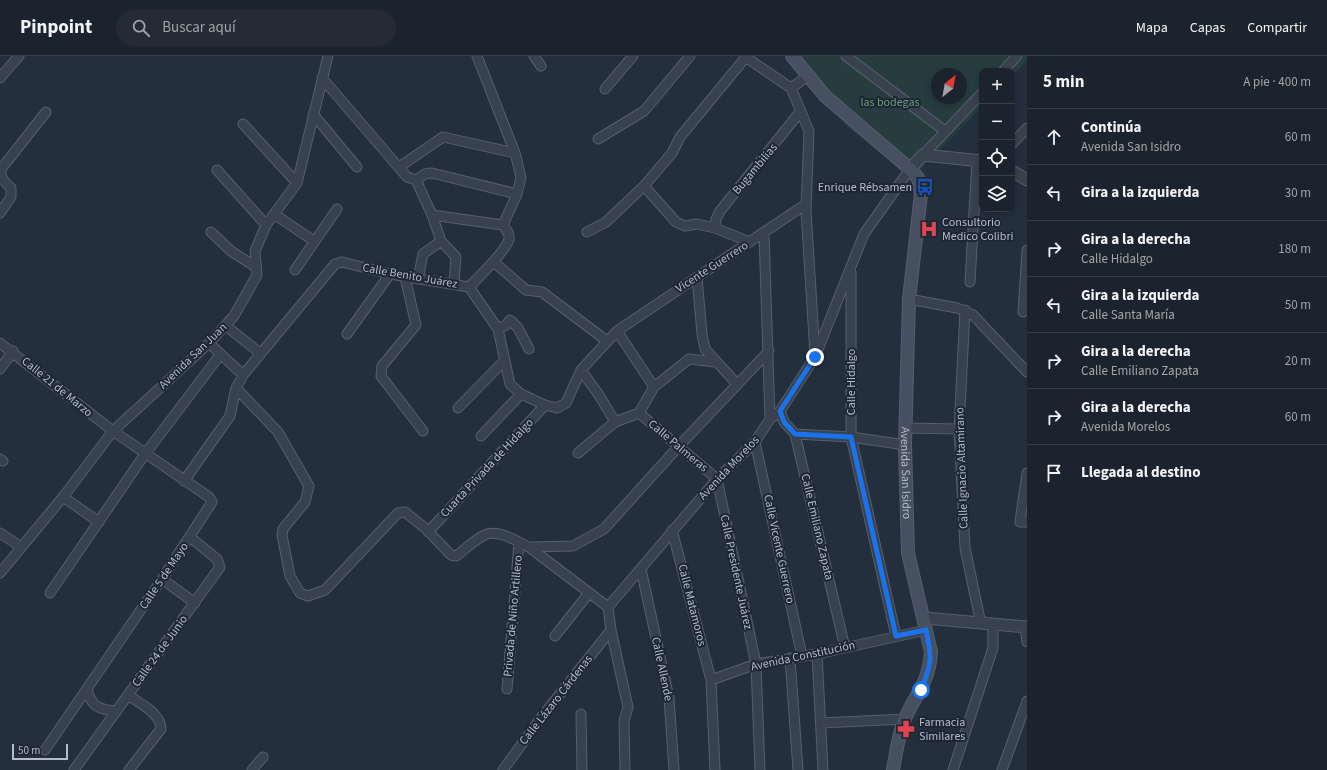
<!DOCTYPE html>
<html lang="es">
<meta charset="utf-8">
<style>
body{margin:0;font-family:"Source Sans 3",sans-serif;background:#242b36;color:#f1f3f6}
.controls{position:absolute;right:12px;top:12px;display:grid;overflow:hidden;border-radius:8px;box-shadow:0 2px 6px #0003}
.controls button{width:36px;height:36px;display:grid;place-items:center;padding:0;border:0;border-bottom:1px solid #39404a;background:#1b232e;color:#f1f3f6;font:20px sans-serif}
.compass{position:absolute;left:931px;top:12px;width:36px;height:36px;border-radius:50%;background:#1b232e;box-shadow:0 2px 6px #0003;rotate:31deg}
.scale{position:absolute;left:12px;bottom:10px;width:56px;box-sizing:border-box;padding-left:4px;border:2px solid #b4bcc9;border-top:0;font-size:11px;line-height:14px;white-space:nowrap;color:#b4bcc9;-webkit-text-stroke:3px #1d2633;paint-order:stroke}
.stop{position:absolute;width:12px;height:12px;margin:-9px;border:3px solid #1a73e8;border-radius:50%;background:#fff}
.stop.end{background:#1a73e8;border-color:#fff;box-shadow:0 1px 4px #0008}
.list{margin:0;padding:0;list-style:none}
h2{display:flex;justify-content:space-between;align-items:center;height:52px;margin:0;padding:0 16px;font-size:17px}
h2 small{font-size:13px;font-weight:400;color:#a0a4aa}
.list li{display:grid;grid-template-columns:26px 1fr auto;gap:12px;align-items:center;box-sizing:border-box;height:56px;padding:0 16px;border-top:1px solid #39404a}
.list b{display:block;font-size:15px;white-space:nowrap}
.list p{margin:0;font-size:13px;white-space:nowrap;color:#a0a4aa}
.list em{font-size:13px;font-style:normal;color:#a0a4aa}
.icon{flex:none;width:22px;height:22px;fill:none;stroke:currentColor;stroke-width:2;stroke-linecap:round;stroke-linejoin:round}
.map{position:relative;flex:none;width:1027px;height:714px;overflow:hidden}
header{display:flex;align-items:center;gap:24px;box-sizing:border-box;height:56px;padding:0 20px;background:#1b232e;border-bottom:1px solid #39404a}
header strong{font-size:19px}
nav{display:flex;gap:22px;margin-inline-start:auto;font-size:14px}
.search{width:280px;height:36px;background:#242b36;display:flex;align-items:center;gap:10px;box-sizing:border-box;padding:0 14px;border-radius:22px;color:#a0a4aa;font-size:15px}
main{display:flex}
aside{flex:1;background:#1b232e}
.map>svg:first-child{display:block}
</style>
<header>
<strong>Pinpoint</strong>
<div class="search"><svg class="icon" aria-label="search" viewBox="0 0 24 24"><circle cx="10" cy="10" r="6"/><path d="M15 15l6 6"/></svg>Buscar aquí</div>
<nav><a>Mapa</a><a>Capas</a><a>Compartir</a></nav>
</header>
<main>
<div class="map">
<svg width="1027" height="714" viewBox="0 0 1027 714">
<rect width="100%" height="100%" fill="#242f3e"/>
<path fill="#263c3f" fill-rule="evenodd" d="M793,0H1027V5L1012,20V15H982V51L912,122L846,70ZM937,18H961V42H937Z"/>
<g fill="none" stroke-linecap="round" stroke-linejoin="round">
<g stroke="#565f6c" stroke-width="11">
<path id="minor" d="M534,0L541,10
M744,0L791,32L808,20
M846,0L945,75
M1003,15L1017,0
M0,22L19,0
M322,22L407,121L416,124L432,159L441,185L456,201L454,227
M791,32L809,75L806,154L815,299
M605,33L633,0
M313,58L357,111
M243,68L297,127
M598,83L644,55L690,0
M1012,88L1027,72
M923,99L982,37
M399,111L443,81L515,97
M217,114L266,169
M416,124L425,118L432,117L517,138
M644,130L676,166L685,170L697,168L715,172L750,186
M0,157L11,141V132C5,126 0,123 1,113L46,56
M274,158L314,185
M432,159L503,169
M715,172L716,163L720,155L800,56
M211,176L231,195L256,211
M587,176L606,166L644,130L672,97L680,81L746,1
M764,177L770,363
M494,206L526,234L542,236L607,285
M295,214L337,153
M851,216V381L896,580
M405,221L416,269L382,310L381,320L423,375
M697,221L702,278L705,293L737,328
M418,223L423,198L441,185
M970,226L977,104
M469,231L498,273L510,328L521,338L545,349L557,352L566,347L581,314L617,275L806,148
M909,243L957,252L973,259L1027,316
M965,254L959,373L965,492L981,568
M1023,256L1027,194
M226,270L260,297
M498,273L506,269L510,264L518,272L529,293
M617,275L654,331
M347,278L390,218
M0,287L113,375L209,441L212,446L162,523L45,694
M209,287L243,319
M0,313L13,295
M581,314L599,339L615,366
M236,332L278,376L309,430L305,446L283,473L282,479L290,520L300,537L308,540L325,534L398,457L405,456L425,472L451,499L456,500C464,494 478,481 487,478C500,474 518,486 529,491L608,551
M458,352L505,304
M780,355L784,366L795,378L845,592
M639,357L717,423L756,608L760,714
M905,372L959,373
M795,378L851,381L905,389
M481,380L521,338
M755,386L802,600
M578,397L615,366L639,357L654,331L689,303L716,306
M0,403L3,405
M1027,417L1020,466H1027
M184,425L230,360L236,332L243,319L335,208L342,206L390,218L469,231C479,221 506,195 509,183C510,177 506,173 503,169L517,138L521,121L515,97L477,0
M63,441L99,466
M672,474L711,624L715,714
M428,476L545,349
M0,477L21,491
M529,491L573,490L604,473L679,390L769,295
M641,513L669,642L674,714
M0,517L63,441L113,375L209,287L234,260L257,219L255,195L266,169L297,127L328,0
M162,523L195,547
M50,537L145,398L220,299
M608,551L717,423L755,386L770,363L780,355L815,301L864,178L910,113
M608,551L611,574L628,651L624,665L625,714
M1025,571L1027,586
M555,580L589,537
M817,598L823,714
M790,602L798,714
M711,624L756,608L817,598L926,574
M87,633C91,651 100,654 117,655
M507,633L519,486
M128,639C139,647 161,657 161,673L129,714
M581,658L582,714
M821,667L905,663
M74,714L220,511L217,503L190,481
M252,714L263,701
M503,714L540,663L611,574
M953,714L993,592V569
M1002,714L1027,645"/>
</g>
<g stroke="#565f6c" stroke-width="13">
<path id="tertiary" d="M910,113L923,99L982,105
M1012,115L1027,124
M924,562L1027,571"/>
</g>
<g stroke="#565f6c" stroke-width="14">
<g id="secondary">
<path id="s1" d="M792,0L825,40L910,113L918,122L921,138L909,243L905,389L908,497L931,596C929,628 915,638 904,665C898,681 896,697 893,714"/>
</g>
</g>
<use href="#minor" stroke="#38414e" stroke-width="9"/>
<use href="#tertiary" stroke="#38414e" stroke-width="11"/>
<use href="#secondary" stroke="#465061" stroke-width="12"/>
</g>
<g fill="none" stroke-linecap="round" stroke-linejoin="round">
<path stroke="#1a73e8" stroke-width="5" d="M815,301L780,355L784,366L795,378L851,381L896,580L926,574C932,601 932,608 921,634"/>
</g>
<defs>
<g id="bus-bare" transform="scale(1.38)"><path d="M-5-6H5V4H4V6H2V4H-2V6H-4V4H-5ZM-3.5-4V0h7V-4ZM-3.5 1.2v1.5H-2V1.2ZM2 1.2v1.5H3.5V1.2Z" fill="#1a4fb4" stroke="#1d2633" stroke-width="2.5" paint-order="stroke"/></g>
<g id="hospital-bare" transform="scale(1.38)"><path d="M-5-5h3v3.5h4V-5h3V5h-3V1.5h-4V5h-3Z" fill="#e0444e" stroke="#1d2633" stroke-width="2.5" paint-order="stroke"/></g>
<g id="pharmacy-bare" transform="scale(1.38)"><path d="M-2-6h4v4h4v4h-4v4h-4v-4h-4v-4h4Z" fill="#e0444e" stroke="#1d2633" stroke-width="2.5" paint-order="stroke"/></g>
</defs>
<g fill-rule="evenodd">
<use href="#bus-bare" x="925" y="131"/>
<use href="#hospital-bare" x="929" y="173"/>
<use href="#pharmacy-bare" x="906" y="673"/>
</g>
<g text-anchor="middle" dominant-baseline="central" stroke-width="4" stroke-linejoin="round" paint-order="stroke">
<g font-size="12" fill="#6b9a76" stroke="#1d2633">
<text x="890" y="46">las bodegas</text>
</g>
<g font-size="12" fill="#b4bcc9" stroke="#1d2633">
<text transform="translate(755 113) rotate(-50)">Bugambilias</text>
<text transform="translate(712 211) rotate(-33)">Vicente Guerrero</text>
<text transform="translate(410 220) rotate(10)">Calle Benito Juárez</text>
<text transform="translate(193 300) rotate(-44)">Avenida San Juan</text>
<text transform="translate(851 326) rotate(-90)">Calle Hidalgo</text>
<text transform="translate(57 331) rotate(39)">Calle 21 de Marzo</text>
<text transform="translate(678 390) rotate(40)">Calle Palmeras</text>
<text transform="translate(487 412) rotate(-47)">Cuarta Privada de Hidalgo</text>
<text transform="translate(729 412) rotate(-47)">Avenida Morelos</text>
<text transform="translate(962 412) rotate(-92)">Calle Ignacio Altamirano</text>
<text stroke="none"><textPath href="#s1" startOffset="472">Avenida San Isidro</textPath></text>
<text transform="translate(817 471) rotate(77)">Calle Emiliano Zapata</text>
<text transform="translate(779 493) rotate(78)">Calle Vicente Guerrero</text>
<text transform="translate(736 516) rotate(78)">Calle Presidente Juárez</text>
<text transform="translate(164 520) rotate(-56)">Calle 5 de Mayo</text>
<text transform="translate(692 549) rotate(76)">Calle Matamoros</text>
<text transform="translate(513 560) rotate(-85)">Privada de Niño Artillero</text>
<text transform="translate(160 595) rotate(-54)">Calle 24 de Junio</text>
<text transform="translate(803 600) rotate(-12)">Avenida Constitución</text>
<text transform="translate(662 613) rotate(78)">Calle Allende</text>
<text transform="translate(556 644) rotate(-52)">Calle Lázaro Cárdenas</text>
</g>
<g font-size="12" fill="#b4bcc9" stroke="#1d2633" text-anchor="start">
<text x="912" y="131" text-anchor="end">Enrique Rébsamen</text>
<text x="942" y="166">Consultorio<tspan x="942" dy="14">Medico Colibri</tspan></text>
<text x="919" y="666">Farmacia<tspan x="919" dy="14">Similares</tspan></text>
</g>
</g>
</svg>
<div class="controls">
<button>+</button>
<button>−</button>
<button><svg class="icon" aria-label="locate" viewBox="0 0 24 24"><circle cx="12" cy="12" r="6"/><path d="M12 2v4M12 18v4M2 12h4M18 12h4"/></svg></button>
<button><svg class="icon" aria-label="layers" viewBox="0 0 24 24"><path d="M12 4l9 5-9 5-9-5zM3 14l9 5 9-5"/></svg></button>
</div>
<svg class="compass" viewBox="-18 -18 36 36"><path d="M0-13l5 13h-10z" fill="#e53935"/><path d="M0 13l5-13h-10z" fill="#a0a4aa"/></svg>
<div class="scale">50 m</div>
<div class="stop" style="left:921px;top:634px"></div>
<div class="stop end" style="left:815px;top:301px"></div>
</div>
<aside>
<h2>5 min<small>A pie · 400 m</small></h2>
<ul class="list">
<li><svg class="icon" aria-label="ahead" viewBox="0 0 24 24"><path d="M12 20V5M6 11l6-6 6 6"/></svg><div><b>Continúa</b><p>Avenida San Isidro</p></div><em>60 m</em></li>
<li><svg class="icon" aria-label="left" viewBox="0 0 24 24"><path d="M17 20v-9H6M10 6l-5 5 5 5"/></svg><div><b>Gira a la izquierda</b></div><em>30 m</em></li>
<li><svg class="icon" aria-label="right" viewBox="0 0 24 24"><path d="M7 20v-9h11M14 6l5 5-5 5"/></svg><div><b>Gira a la derecha</b><p>Calle Hidalgo</p></div><em>180 m</em></li>
<li><svg class="icon" aria-label="left" viewBox="0 0 24 24"><path d="M17 20v-9H6M10 6l-5 5 5 5"/></svg><div><b>Gira a la izquierda</b><p>Calle Santa María</p></div><em>50 m</em></li>
<li><svg class="icon" aria-label="right" viewBox="0 0 24 24"><path d="M7 20v-9h11M14 6l5 5-5 5"/></svg><div><b>Gira a la derecha</b><p>Calle Emiliano Zapata</p></div><em>20 m</em></li>
<li><svg class="icon" aria-label="right" viewBox="0 0 24 24"><path d="M7 20v-9h11M14 6l5 5-5 5"/></svg><div><b>Gira a la derecha</b><p>Avenida Morelos</p></div><em>60 m</em></li>
<li><svg class="icon" aria-label="arrive" viewBox="0 0 24 24"><path d="M6 21V4h12l-3 4 3 4H6"/></svg><div><b>Llegada al destino</b></div></li>
</ul>
</aside>
</main>
